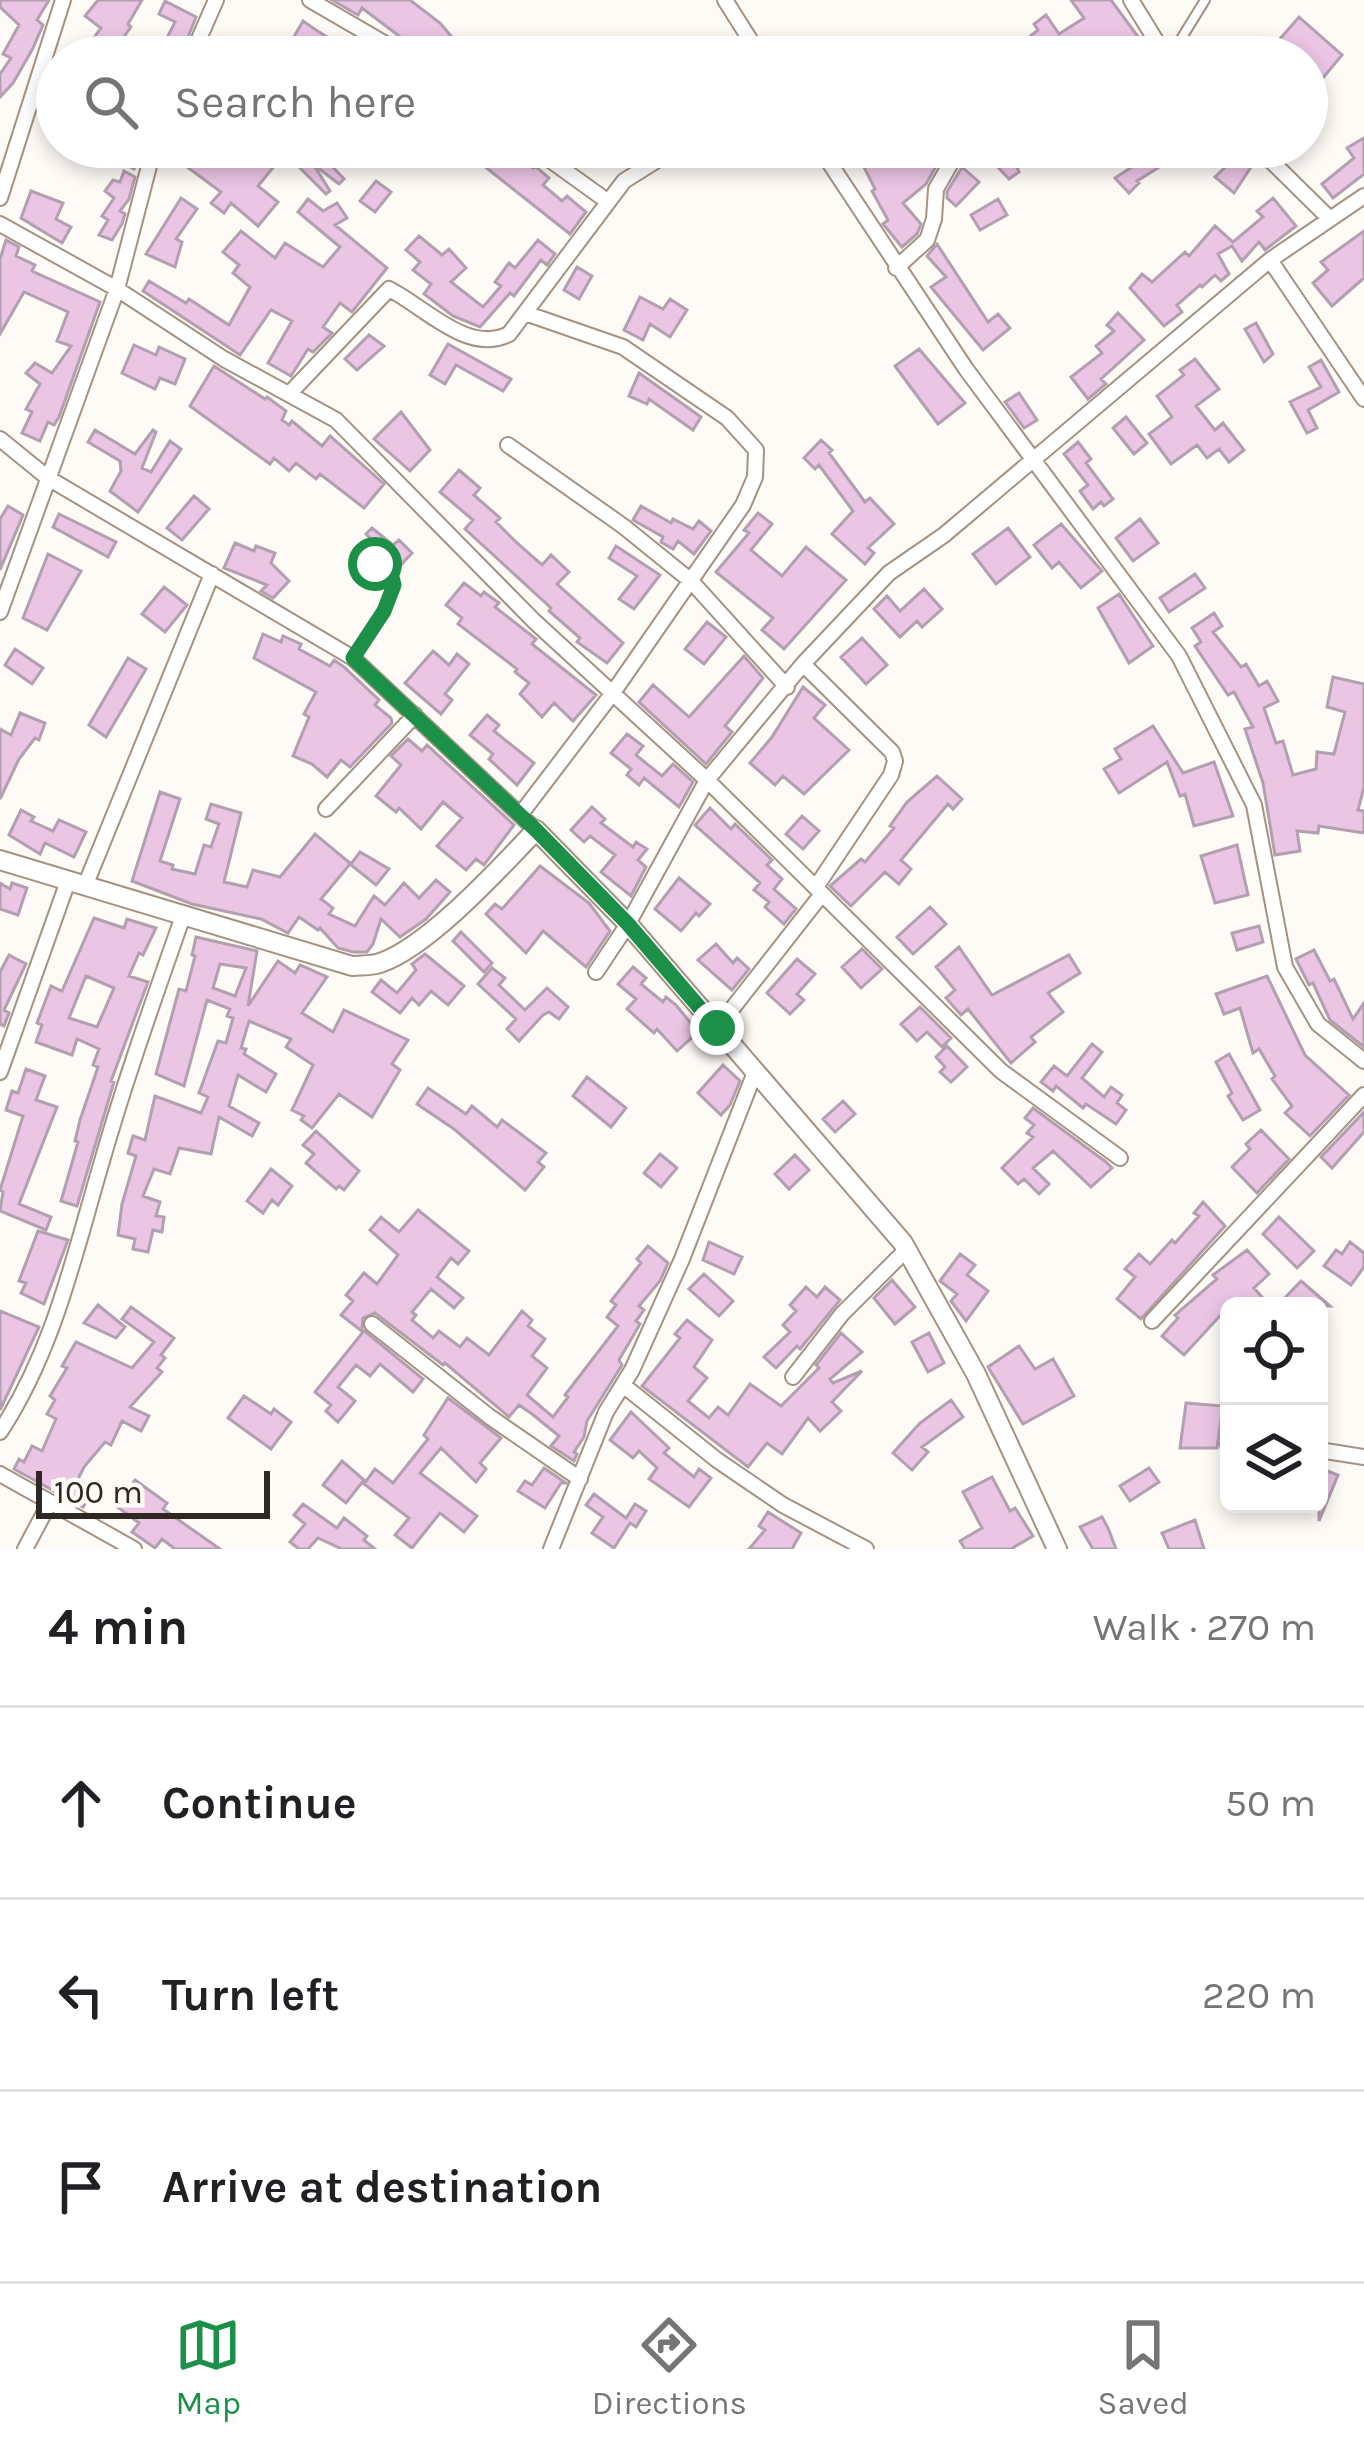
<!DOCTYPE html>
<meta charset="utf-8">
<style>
body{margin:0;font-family:Karla,sans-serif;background:#f2f2f2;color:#202124}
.controls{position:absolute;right:36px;bottom:36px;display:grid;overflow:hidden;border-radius:18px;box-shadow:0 6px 18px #0003}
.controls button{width:108px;height:108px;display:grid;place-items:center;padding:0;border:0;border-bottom:3px solid #e0e0e0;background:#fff;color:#202124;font:60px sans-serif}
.scale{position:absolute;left:36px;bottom:30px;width:234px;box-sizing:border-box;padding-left:12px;border:6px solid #2f2822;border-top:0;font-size:33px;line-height:42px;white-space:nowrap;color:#2f2822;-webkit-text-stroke:9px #fefaf6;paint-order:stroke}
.stop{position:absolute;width:36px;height:36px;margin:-27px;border:9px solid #1c8f49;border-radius:50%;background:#fff}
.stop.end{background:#1c8f49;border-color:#fff;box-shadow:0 3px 12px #0008}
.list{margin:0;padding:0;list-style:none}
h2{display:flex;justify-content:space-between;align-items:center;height:156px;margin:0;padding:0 48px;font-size:51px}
h2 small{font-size:39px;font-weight:400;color:#757577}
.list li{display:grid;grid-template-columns:78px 1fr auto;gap:36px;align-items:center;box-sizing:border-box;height:192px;padding:0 48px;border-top:3px solid #e0e0e0}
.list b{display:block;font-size:45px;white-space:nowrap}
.list em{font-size:39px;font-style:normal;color:#757577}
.icon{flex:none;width:66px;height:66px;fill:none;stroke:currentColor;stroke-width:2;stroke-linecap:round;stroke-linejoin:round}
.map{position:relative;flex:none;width:1364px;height:1549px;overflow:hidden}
.search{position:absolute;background:#fff;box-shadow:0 6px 18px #0003;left:36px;right:36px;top:36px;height:132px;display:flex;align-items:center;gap:30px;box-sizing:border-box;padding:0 42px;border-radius:66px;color:#757577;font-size:45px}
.sheet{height:732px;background:#fff}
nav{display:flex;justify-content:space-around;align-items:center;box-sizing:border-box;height:168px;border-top:3px solid #e0e0e0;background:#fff;font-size:33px;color:#757577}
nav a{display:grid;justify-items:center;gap:6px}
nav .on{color:#1c8f49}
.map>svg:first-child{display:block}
</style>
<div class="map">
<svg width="1364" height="1549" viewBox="0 0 1364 1549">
<rect width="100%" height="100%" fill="#fefaf6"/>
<path fill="#eac5e4" stroke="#b29faf" stroke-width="3" fill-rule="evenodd" d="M0,0H49L37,20L43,25L32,50L13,83L0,97V74L11,58L3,54L19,25L0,7Z
M98,0H142L128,24L131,27L117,46L122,50L117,57H80L101,28L85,16Z
M332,0H410L440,23L451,36L447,40L466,57H419L415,48L362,8L358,15Z
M1071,0H1111L1153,57H1077L1068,43L1044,57H1028L1018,46L1038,30L1034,24L1046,15L1059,34L1084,18Z
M165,1L196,17L180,57H166L170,44L165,42L175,22L159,14Z
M1299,17L1342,55L1322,79L1307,66V57H1297L1278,41Z
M303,21L316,30L359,57H306L308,53L291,42Z
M1364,138V174L1333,198L1322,184L1354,158L1347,148Z
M92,147H142L134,169Z
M165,147H247L275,165L258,186L278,202L258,226L231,203L224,213L211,203L221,192L171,155L166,164L162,161Z
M292,147H326L320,153L344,179L339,184L313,164L330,191L326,194L286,154Z
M499,147H508L533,168L535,166L549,178L543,185L562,201L567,196L586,212L570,234L484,166Z
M906,147H947L926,184L903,203L921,224L917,234L902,247L883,224L888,220L872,191L875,189L864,167L884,156L886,161Z
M979,147H998L1015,162L1019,172L1009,179Z
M1161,148L1169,161L1137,181L1139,183L1129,193L1115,178Z
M1237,156L1251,167L1234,193L1215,177Z
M962,167L979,182L956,206L947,198V192Z
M124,171L135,177L129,199L120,211L125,214L122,224L112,240L99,235L108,220L102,216L114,198L105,191L113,180L120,182Z
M376,181L391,192L375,212L360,201Z
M31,191L63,203L56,219L71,227L62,243L21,218Z
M181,198L197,209L176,239L182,242L175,267L146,254Z
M1273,198L1296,226L1265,250L1259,242L1242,261L1232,246L1218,254L1229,274L1221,281L1215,275L1202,287L1200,285L1177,305L1182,312L1164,326L1130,288L1142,274L1152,282L1185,252L1189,256L1215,226L1233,242L1263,217L1257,211Z
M308,199L323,211L337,203L347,218L335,225L387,268L352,312L340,303L323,327L332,333L313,352L308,349L291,376L268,363L292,321L271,310L240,355L143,291L149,281L186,303L189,299L229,325L250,287L233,273L239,265L223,252L241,231L275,258L285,243L323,267L340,247L298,212Z
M998,199L1007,215L980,230L971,215Z
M1364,231V278L1332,306L1313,283L1328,270L1321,262Z
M419,236L442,255L449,249L466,268L451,282L483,307L501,286L495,282L509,263L515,268L538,240L555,254L547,265L541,260L514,296L510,293L480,327L453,316L424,294L431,284L413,270L420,262L406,250Z
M6,240L19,247L16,256L35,265L32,271L100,302L59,417L54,425L48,422L40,441L22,433L32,412L26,409L40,384L26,373L35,363L52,373L71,346L57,341L68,312L24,292L0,334V259Z
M937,244L988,322L998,314L1010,328L983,350L931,287L946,277L927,256Z
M577,267L592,276L579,299L564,290Z
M640,297L663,309L670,299L687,310L670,337L650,324L643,340L624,330Z
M1118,313L1144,340L1101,379L1106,384L1088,399L1071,377L1102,353L1096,346L1114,331L1107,325Z
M1256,323L1273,354L1264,362L1245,329Z
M369,335L384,346L357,370L345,359Z
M448,344L511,379L503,391L456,365L445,384L430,375Z
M134,345L156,355L159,347L185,359L175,384L160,378L155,389L122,373Z
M919,349L965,403L938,424L895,366Z
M1195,359L1219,389L1196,406L1215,430L1223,423L1244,450L1229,462L1219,449L1207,458L1197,445L1171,464L1149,434L1172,417L1157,396L1184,375L1180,370Z
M1321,360L1339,392L1308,410L1317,428L1307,433L1290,402L1321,387L1309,367Z
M214,366L265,399L267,397L286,411L282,420L289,425L292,421L322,446L330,436L384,484L364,508L320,474L316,479L296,463L289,471L274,458L270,464L190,406Z
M639,373L701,417L693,430L649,399L647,404L629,396Z
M1019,393L1037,420L1024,428L1005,402Z
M401,412L430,450L410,471L374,439Z
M1126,417L1147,443L1134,454L1113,428Z
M95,430L135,454L153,430L156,432L142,468L151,472L170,441L181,449L138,512L110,491L121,471L120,461L88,442Z
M821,440L832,450L829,453L865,502L870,498L894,524L868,548L874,553L865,564L832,534L853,511L819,465L815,469L804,458Z
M1078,442L1091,459L1086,463L1113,499L1104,506L1101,502L1093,509L1080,491L1088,485L1064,454Z
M459,470L480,488L474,495L500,518L496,522L517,543L542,565L551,555L569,572L557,584L623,643L607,663L577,642L580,638L549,611L551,608L465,529L473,520L440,492Z
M194,496L209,509L182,540L167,528Z
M8,506L23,515L0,570V519Z
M641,506L671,523L673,519L693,529L699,521L711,531L694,554L678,541L673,549L661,542L663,537L633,520Z
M758,513L772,524L751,550L782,576L806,547L846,580L784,649L762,630L773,618L716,572L749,533L744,530Z
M59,514L116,542L108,557L53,527Z
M1140,519L1158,543L1133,561L1116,538Z
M1061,524L1102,571L1081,588L1059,562L1052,568L1034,545Z
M372,528L393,545L399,540L412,553L399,567L366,534Z
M1008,528L1030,557L996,584L973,554Z
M235,543L254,551L256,546L275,553L271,563L289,581L273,598L261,591L267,585L224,568Z
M616,546L660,575L634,609L619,599L637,576L609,558Z
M48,554L81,571L47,630L23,618Z
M1195,574L1205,588L1169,612L1160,598Z
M464,583L481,596L484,592L499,603L495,607L536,639L532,644L596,695L573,721L554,703L542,717L520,694L529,683L515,672L517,669L458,624L462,618L446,605Z
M164,587L187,605L165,632L142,614Z
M924,589L942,609L922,627L917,621L900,637L874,609L887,596L900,611Z
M1119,594L1153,646L1129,663L1098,608Z
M1214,613L1222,626L1213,632L1241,667L1246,664L1259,686L1267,681L1278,701L1264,708L1276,743L1283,741L1293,775L1316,769L1317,752L1334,754L1345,712L1327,707L1333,677L1364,684V787L1358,810L1364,811V833L1319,826L1318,833L1297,831L1300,851L1275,855L1263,783L1245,729L1253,727L1234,692L1228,695L1195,646L1201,642L1192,628Z
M707,622L726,637L704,664L685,649Z
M263,634L281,642L283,636L301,644L299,649L330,666L334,660L344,667L379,700L375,705L391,718L392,723L350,767L341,760L327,777L312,764L293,756L309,717L304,714L316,692L254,658Z
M862,638L887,665L866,684L841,657Z
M15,649L43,668L32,684L5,665Z
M433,651L449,665L457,654L469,664L445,694L452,700L441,714L405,683Z
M744,656L763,678L725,726L732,732L706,764L639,702L653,685L689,717Z
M128,658L146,669L106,737L89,725Z
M803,687L825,705L814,718L849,750L804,794L783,776L775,785L750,763L772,737Z
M20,713L45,723L39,740L35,738L19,759L0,799V729L11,735Z
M487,715L499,725L494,731L534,763L517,785L489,759L493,754L470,735Z
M1153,726L1183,773L1214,762L1233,816L1194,826L1185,794L1180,796L1167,762L1119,793L1104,769L1121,759L1115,749Z
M627,734L643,746L636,755L662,776L673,764L693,782L679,807L644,778L639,785L627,775L631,769L611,753Z
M408,739L422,751L427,745L514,825L484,865L476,859L466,870L437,846L462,818L443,802L421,829L399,808L396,812L376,796L401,765L391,756Z
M937,776L962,799L953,809L948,804L901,860L911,869L899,884L885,872L851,906L830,886L861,859L865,862L894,828L890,826L907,802Z
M160,792L180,799L160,861L173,865L172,869L195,874L204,845L211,847L219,824L206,819L211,804L241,813L224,882L247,887L253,870L280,877L315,834L351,864L360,852L389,869L376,885L350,864L321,899L333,908L329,914L355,926L374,896L385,905L404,883L419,898L436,880L450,892L426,919L400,937L381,919L373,944L367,952H353L338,948L320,928L318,930L299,917L288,933L261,919L192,904L132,881Z
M592,807L605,819L601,823L633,847L636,842L647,849L638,860L646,867L631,896L601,872L615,855L590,836L584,842L571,830Z
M710,808L731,829L735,824L772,860L767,865L782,879L774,889L796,909L784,924L765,907L769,902L754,890L760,883L695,825Z
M21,810L34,817L31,821L53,831L59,820L86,832L74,857L45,843L40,854L9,835Z
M802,816L819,831L803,849L786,834Z
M1237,845L1248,895L1215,903L1201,856Z
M540,866L589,903L610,931L586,967L543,931L526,953L486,914L495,904L502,909Z
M679,878L710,904L699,916L696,913L681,931L655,909Z
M0,883L10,889L12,883L27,888L18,915L0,909Z
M930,907L946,924L913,954L897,937Z
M94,918L124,928L127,919L156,928L143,955L139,953L129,976L148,982L111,1081L114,1082L77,1206L61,1201L78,1142L75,1141L80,1120L98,1067L93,1065L99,1049L77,1039L72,1055L36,1042L42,1025L37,1023L51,986L62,991ZM86,976L114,988L97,1027L69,1018Z
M1259,926L1263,942L1237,950L1232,933Z
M461,932L492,963L484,972L453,941Z
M196,937L257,951L248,1006L278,961L295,973L300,965L327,977L302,1013L333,1032L344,1010L408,1040L392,1064L400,1070L372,1117L339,1094L312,1128L301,1120L304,1116L292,1110L313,1065L286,1047L291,1039L249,1021L241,1048L246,1049L244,1054L276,1074L266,1092L238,1075L229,1106L259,1123L252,1136L219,1117L211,1154L179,1148L170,1174L154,1169L143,1196L160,1202L156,1216L164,1217L162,1232L153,1230L148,1252L133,1249L135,1239L118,1235L122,1204L136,1156L128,1153L133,1136L145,1140L155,1096L201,1113L208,1097L199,1093L218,1041L226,1043L233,1018L227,1016L230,1009L207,1000L184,1086L156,1074L179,989L186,991L195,956L192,955ZM220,964L246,968L235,996L213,988Z
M716,944L733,963L737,958L749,969L732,990L698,960Z
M959,947L992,995L1069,955L1080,973L1048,993L1063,1012L1031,1037L1035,1042L1011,1063L968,1009L961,1015L946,998L955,990L936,967Z
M862,949L882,969L861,988L842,967Z
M1314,950L1330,981L1334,979L1353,1019L1364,1003V1047L1330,1020L1313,983L1309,985L1296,959Z
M425,954L464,986L448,1005L431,991L419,1005L412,998L400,1013L372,992L381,980L397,993L416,970L412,964Z
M9,955L26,964L4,1010L9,1013L4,1026L0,1024V972Z
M797,959L815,974L797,994L804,1000L790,1014L767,993Z
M633,967L646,978L641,984L663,1002L666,997L676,1005L698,1032L677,1051L657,1029L654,1033L627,1009L636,999L618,984Z
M492,968L505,978L499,985L525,1010L547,988L568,1007L559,1019L549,1012L543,1015L519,1041L507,1029L516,1019L478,984Z
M1267,976L1305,1055L1349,1095L1310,1136L1285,1113L1292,1106L1272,1079L1275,1076L1259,1049L1253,1053L1240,1008L1224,1014L1216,994Z
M920,1007L951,1038L942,1047L927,1032L917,1041L901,1024Z
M1092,1044L1102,1052L1082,1078L1104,1097L1111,1087L1122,1095L1117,1103L1126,1110L1116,1124L1086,1104L1083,1108L1056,1086L1053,1091L1041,1082L1054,1066L1067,1076Z
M947,1046L967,1067L951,1082L940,1072L945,1067L936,1057Z
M1229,1054L1260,1110L1243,1120L1228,1096L1232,1093L1216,1062Z
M723,1065L740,1081L730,1105L721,1115L698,1093Z
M26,1069L45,1076L36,1100L57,1107L19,1204L51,1217L46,1230L0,1211L3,1192L0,1190L23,1116L6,1110L12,1091L18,1093Z
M587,1077L626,1108L611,1127L573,1096Z
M428,1088L466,1114L472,1106L497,1127L502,1120L546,1153L538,1162L544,1167L525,1190L454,1129L417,1104Z
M843,1101L855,1114L835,1132L823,1119Z
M1033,1108L1106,1162L1112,1168L1091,1187L1053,1151L1033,1168L1049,1184L1039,1194L1024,1179L1018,1184L1002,1168L1033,1137L1027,1133L1034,1125L1025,1118Z
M1364,1112V1132L1332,1168L1321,1157Z
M1261,1130L1289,1159L1257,1193L1232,1167L1250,1149L1246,1144Z
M316,1131L359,1171L344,1190L339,1186L336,1189L306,1163L314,1154L303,1145Z
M660,1154L677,1168L661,1187L644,1173Z
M795,1155L809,1170L789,1189L775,1174Z
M271,1169L292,1186L278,1205L272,1200L263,1213L247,1201Z
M1203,1202L1225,1226L1141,1319L1117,1299L1135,1277L1125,1269L1139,1254L1150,1264L1172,1240L1175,1243L1199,1216L1194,1213Z
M418,1210L469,1251L458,1264L451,1258L437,1277L463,1298L454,1308L431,1289L412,1312L416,1315L412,1320L433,1338L439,1331L460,1347L467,1338L489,1355L522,1311L532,1320L528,1326L545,1339L532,1356L547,1368L527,1395L553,1417L568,1397L565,1395L618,1326L607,1317L616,1305L611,1301L641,1263L637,1259L648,1246L668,1263L660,1281L639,1306L644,1310L636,1321L640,1324L619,1360L622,1365L587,1421L584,1437L574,1452L577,1454L574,1461L551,1446L559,1436L532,1414L519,1405L509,1417L445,1363L443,1365L375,1313L363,1318L362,1329L423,1379L413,1392L380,1364L370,1376L356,1365L338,1387L355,1401L338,1422L326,1411L331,1405L315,1392L363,1332L341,1315L353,1301L346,1295L364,1273L377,1284L398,1255L370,1230L381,1217L399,1232Z
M1279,1217L1314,1251L1297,1268L1263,1234Z
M38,1231L68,1240L44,1304L21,1293L26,1283L19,1281Z
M709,1242L742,1257L734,1274L703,1260Z
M1350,1242L1364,1253V1267L1351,1285L1324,1266L1336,1250L1342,1254Z
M1247,1250L1269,1274L1254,1288L1270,1306H1229L1184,1355L1162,1336L1178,1318L1175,1315L1217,1279L1213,1275Z
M960,1254L975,1265L967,1275L988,1291L966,1321L951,1301L957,1294L940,1281Z
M704,1274L733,1301L719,1316L689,1289Z
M892,1280L915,1307L895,1324L874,1298Z
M1301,1281L1330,1306H1277Z
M806,1287L817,1297L825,1287L840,1300L800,1349L797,1346L776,1368L764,1357L790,1332L783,1325L796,1311L790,1305Z
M98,1305L125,1327L116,1338L84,1323Z
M131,1307L174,1338L161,1355L165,1358L157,1368L162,1372L130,1407L149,1416L141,1431L122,1421L111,1445L105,1442L84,1467L75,1485L91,1495L83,1507L14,1469L19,1459L24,1462L32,1446L42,1451L56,1419L47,1414L55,1400L50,1396L67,1368L62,1366L76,1342L132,1368L154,1342L122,1319Z
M0,1311L39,1327L0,1410Z
M687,1320L712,1340L694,1367L707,1378L688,1401L709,1418L718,1407L728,1415L750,1384L781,1406L819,1368L816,1365L841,1333L862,1352L830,1379L833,1383L862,1371L832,1402L841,1411L820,1431L808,1418L782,1454L767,1443L748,1467L642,1386L680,1338L675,1334Z
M929,1333L944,1363L928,1372L912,1342Z
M1019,1346L1035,1369L1053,1359L1074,1396L1023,1424L988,1367Z
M244,1396L271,1414L274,1409L291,1422L271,1449L228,1418Z
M448,1398L501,1438L480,1463L486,1469L476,1482L441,1448L420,1473L477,1516L464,1532L440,1513L412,1548L395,1535L409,1518L364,1484L375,1469L393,1483L428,1439L424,1435Z
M951,1400L963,1417L922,1447L928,1452L912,1470L893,1453L920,1423Z
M1186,1403L1223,1406L1217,1448H1180Z
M631,1412L669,1448L664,1453L694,1477L699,1469L711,1478L689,1507L649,1479L657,1468L639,1451L633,1458L610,1440Z
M342,1461L364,1480L346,1503L323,1485Z
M544,1468L566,1483H561L545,1508L518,1491L525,1481L532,1485Z
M1149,1468L1159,1482L1130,1501L1120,1486Z
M1325,1470L1338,1475L1319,1521V1484Z
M992,1477L1010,1511L1015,1508L1033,1536L1011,1549H965L960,1541L982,1528L963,1492Z
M135,1480L167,1503L163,1509L220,1549H175L162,1539L155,1548L132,1532L139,1523L116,1506Z
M594,1494L626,1518L635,1504L646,1511L636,1527L630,1523L614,1548L592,1533L603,1517L586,1505Z
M303,1504L337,1528L344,1518L367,1536L364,1540L375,1549H342L318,1538L308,1549H299L290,1542L305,1524L294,1515Z
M768,1512L801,1533L792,1549H749L765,1530L759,1526Z
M1102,1517L1108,1528L1116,1549H1093L1080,1527Z
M1195,1520L1204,1549H1169L1162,1533Z"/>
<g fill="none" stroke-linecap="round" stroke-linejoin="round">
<g stroke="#a49282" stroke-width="12">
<path id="service" d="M1170,57L1205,0
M354,656L384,611L395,585L392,577L375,564"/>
</g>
<g stroke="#a49282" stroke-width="18">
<path id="minor" d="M310,0L408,57
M725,0L761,57
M1131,0L1166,57
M191,57L216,0
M532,147L607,201
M819,147L966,369L1179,656L1254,805L1285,967L1318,1024L1364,1061
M1257,147L1330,219
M0,198L63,0
M0,224L117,289L224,359L336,420L534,621L707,780L1001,1071L1120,1158
M1270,260L1364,399
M896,268L927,240L934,219L936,189L960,147
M290,393L389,289C425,307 468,355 509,334L624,181L678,147
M0,439L48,478L353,658L536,830
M508,445L623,526L691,581L787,687
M0,612L117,289L154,147
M803,664L892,752L895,761L891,775L816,887
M326,809L415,715
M520,815L612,694L743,505L755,477L756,450L727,418L623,347L525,313
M85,886L212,574
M596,972L628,924L707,780L803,664L889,573L944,535L1270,260L1364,196
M717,1028L822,894
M0,1072L68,881
M1152,1321L1364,1095
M372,1324L490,1417L580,1479
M793,1377L842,1314L907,1249
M623,1385L717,1460L783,1505L866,1549
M0,1432C53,1351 73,1260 100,1168C124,1083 154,999 183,916
M1228,1445H1229
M1319,1450L1364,1457
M0,1474L134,1549
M25,1549L50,1502
M551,1549L606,1412L632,1370L682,1259L755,1072"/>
</g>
<g stroke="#a49282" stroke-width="22">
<path id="tertiary" d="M0,860L352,966C360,965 372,966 380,963C428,947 501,867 536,830L628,924L903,1243L976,1374L1057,1549"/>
</g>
<use href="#service" stroke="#fff" stroke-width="8"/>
<use href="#minor" stroke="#fff" stroke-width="14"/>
<use href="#tertiary" stroke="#fff" stroke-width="18"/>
</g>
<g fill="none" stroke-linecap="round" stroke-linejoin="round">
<path stroke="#1c8f49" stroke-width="15" d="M375,564L392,577L394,585L384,611L353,658L536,830L628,924L717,1028"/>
</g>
</svg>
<div class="controls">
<button><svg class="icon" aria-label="locate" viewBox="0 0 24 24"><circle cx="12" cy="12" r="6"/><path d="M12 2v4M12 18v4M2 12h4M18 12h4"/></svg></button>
<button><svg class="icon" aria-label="layers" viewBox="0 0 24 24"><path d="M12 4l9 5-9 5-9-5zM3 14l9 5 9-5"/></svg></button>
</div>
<div class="scale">100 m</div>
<div class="stop" style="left:375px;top:564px"></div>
<div class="stop end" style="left:717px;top:1028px"></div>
<div class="search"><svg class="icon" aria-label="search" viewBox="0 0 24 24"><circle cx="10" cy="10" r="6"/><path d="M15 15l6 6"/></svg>Search here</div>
</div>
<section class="sheet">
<h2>4 min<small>Walk · 270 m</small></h2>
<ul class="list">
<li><svg class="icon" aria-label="ahead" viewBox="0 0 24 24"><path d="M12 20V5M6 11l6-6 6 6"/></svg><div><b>Continue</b></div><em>50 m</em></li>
<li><svg class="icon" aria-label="left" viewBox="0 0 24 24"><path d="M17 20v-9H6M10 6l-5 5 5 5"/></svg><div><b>Turn left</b></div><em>220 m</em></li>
<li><svg class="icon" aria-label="arrive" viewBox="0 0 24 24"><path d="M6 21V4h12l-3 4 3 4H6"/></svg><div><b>Arrive at destination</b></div></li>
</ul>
</section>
<nav>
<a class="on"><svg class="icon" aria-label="map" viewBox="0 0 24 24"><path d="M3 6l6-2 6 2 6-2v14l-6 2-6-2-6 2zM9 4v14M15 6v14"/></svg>Map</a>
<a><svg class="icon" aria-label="directions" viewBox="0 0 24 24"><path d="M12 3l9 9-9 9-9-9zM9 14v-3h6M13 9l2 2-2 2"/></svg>Directions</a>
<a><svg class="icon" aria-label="saved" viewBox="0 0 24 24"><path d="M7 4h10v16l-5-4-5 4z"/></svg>Saved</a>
</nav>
